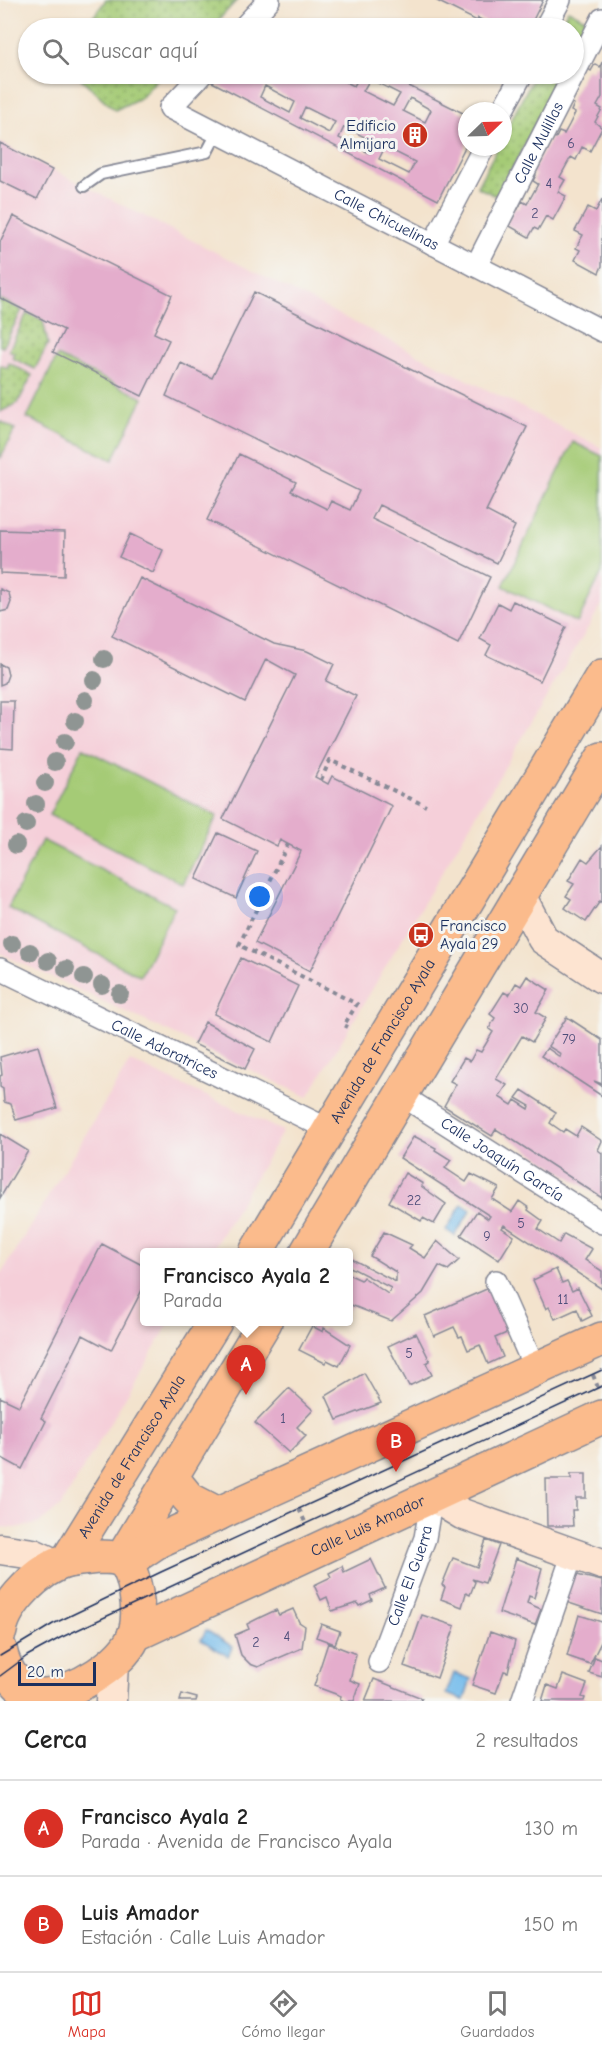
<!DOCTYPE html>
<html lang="es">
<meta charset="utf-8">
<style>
body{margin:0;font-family:"Comic Neue",sans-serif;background:#f6f6f6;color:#222}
.compass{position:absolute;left:458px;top:102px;width:54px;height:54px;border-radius:50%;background:#fff;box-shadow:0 2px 4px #0004;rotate:67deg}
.scale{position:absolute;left:18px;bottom:15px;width:78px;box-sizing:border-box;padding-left:6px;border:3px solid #1b2f5e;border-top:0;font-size:16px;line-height:21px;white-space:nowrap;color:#1b2f5e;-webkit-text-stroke:4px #f6f6f2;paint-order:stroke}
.you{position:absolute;left:260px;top:897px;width:21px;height:21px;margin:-15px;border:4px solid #fff;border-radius:50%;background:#1a73e8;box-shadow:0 0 0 9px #1a73e833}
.badge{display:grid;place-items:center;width:39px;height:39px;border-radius:50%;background:#d93025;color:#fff;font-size:20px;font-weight:700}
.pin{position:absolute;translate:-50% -50px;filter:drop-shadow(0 2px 3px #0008)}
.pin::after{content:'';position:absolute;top:32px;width:21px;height:18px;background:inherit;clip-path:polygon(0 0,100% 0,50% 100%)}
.popup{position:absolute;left:140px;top:1248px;width:213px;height:78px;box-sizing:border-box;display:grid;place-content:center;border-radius:6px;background:#fff;filter:drop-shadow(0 2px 4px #0005);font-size:20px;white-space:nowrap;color:#767676}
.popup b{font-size:22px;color:#222}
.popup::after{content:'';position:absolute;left:50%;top:100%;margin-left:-12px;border:12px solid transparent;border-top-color:#fff}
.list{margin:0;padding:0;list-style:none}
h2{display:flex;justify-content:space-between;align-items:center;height:78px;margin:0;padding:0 24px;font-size:26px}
h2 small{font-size:20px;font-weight:400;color:#767676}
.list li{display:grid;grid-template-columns:39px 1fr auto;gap:18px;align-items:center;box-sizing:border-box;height:96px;padding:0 24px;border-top:2px solid #e0e0e0}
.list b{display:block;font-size:22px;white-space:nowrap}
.list p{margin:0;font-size:20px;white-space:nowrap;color:#767676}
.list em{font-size:20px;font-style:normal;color:#767676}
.icon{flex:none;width:33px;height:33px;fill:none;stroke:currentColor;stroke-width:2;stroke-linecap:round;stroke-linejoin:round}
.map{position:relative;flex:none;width:602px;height:1701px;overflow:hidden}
.search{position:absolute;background:#fff;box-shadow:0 2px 4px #0004;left:18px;right:18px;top:18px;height:66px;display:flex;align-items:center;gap:15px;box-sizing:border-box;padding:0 21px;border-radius:33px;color:#767676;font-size:22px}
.sheet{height:270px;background:#fff}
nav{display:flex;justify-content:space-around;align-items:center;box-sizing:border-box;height:84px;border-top:2px solid #e0e0e0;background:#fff;font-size:16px;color:#767676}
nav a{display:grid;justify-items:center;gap:3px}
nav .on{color:#d93025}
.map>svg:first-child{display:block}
</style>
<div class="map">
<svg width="602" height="1701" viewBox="0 0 602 1701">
<defs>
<pattern id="park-dots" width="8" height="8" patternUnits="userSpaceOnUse" patternTransform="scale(1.5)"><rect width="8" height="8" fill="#a5cb76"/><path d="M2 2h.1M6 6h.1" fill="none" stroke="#86a564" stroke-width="1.8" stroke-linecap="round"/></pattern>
</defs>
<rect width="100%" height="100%" fill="#f6f6f2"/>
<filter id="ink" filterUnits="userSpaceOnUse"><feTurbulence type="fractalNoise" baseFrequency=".0167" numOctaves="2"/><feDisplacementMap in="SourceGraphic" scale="12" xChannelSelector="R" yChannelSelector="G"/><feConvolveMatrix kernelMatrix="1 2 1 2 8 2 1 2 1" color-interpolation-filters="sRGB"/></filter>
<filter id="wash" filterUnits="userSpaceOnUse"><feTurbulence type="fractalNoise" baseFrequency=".008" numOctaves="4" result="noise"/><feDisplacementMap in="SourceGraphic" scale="24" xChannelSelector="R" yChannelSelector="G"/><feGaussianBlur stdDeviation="1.35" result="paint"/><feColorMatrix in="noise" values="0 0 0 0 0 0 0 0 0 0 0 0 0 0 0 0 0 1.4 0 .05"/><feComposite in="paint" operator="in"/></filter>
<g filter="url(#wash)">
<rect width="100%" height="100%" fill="#f3e3cd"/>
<path fill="#f5cfd9" d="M0,143L602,448V604L308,1097L0,953Z
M130,1061L283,1131L211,1252H144V1322H170L61,1506L38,1524L14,1528L0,1527V1276Z"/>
<path fill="url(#park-dots)" stroke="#607d6a" stroke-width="1.5" d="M106,0H237L211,28H85Z
M568,10L589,21L574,50V28H558Z
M76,74H168L156,80L142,97L115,110Z
M535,74H561L498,197L477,187L498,147H503V136Z
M0,299L22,310L3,347L0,346Z
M27,313L43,320L48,344L35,369L12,358L14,353L9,350Z
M9,363L32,375L18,403L0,412V368L1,365L7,368Z"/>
<path fill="#a5cb76" stroke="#607d6a" stroke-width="1.5" d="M57,356L143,398L113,460L27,418Z
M0,421L15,429L0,459Z
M573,442L602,456V572L577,623L503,586Z
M83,748L217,816L183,884L49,815Z
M42,840L175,907L140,976L8,908Z"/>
<path fill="#73bbeb" stroke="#4775a4" stroke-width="1.5" d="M462,1204L471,1210L455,1236L446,1230Z
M206,1630L233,1647L228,1656L201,1640Z
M454,1673L471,1679L464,1700L446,1694Z"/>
<g id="blocks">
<path fill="#e4adcc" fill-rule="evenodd" d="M435,0H543L529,28H491L485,25L486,22L478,18L477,21Z
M271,16L285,23L296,28H260Z
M602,62V97L597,106L602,109L595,122L602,128L590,151L582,147L576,160L571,157L560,177L565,180L558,192L566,196L553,220L546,216L538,230L534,228L529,237L506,224L515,207L518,209L522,201L527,204L538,184L533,181L536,175L532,173L552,137L556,138L559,132L564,134L569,125L575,113L571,111L574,104L570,102L587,68L591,71L595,64L600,67Z
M220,74H330L354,86L361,74H385L467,115V143L438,200L212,82ZM370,79L400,94L393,106L363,91ZM265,86L295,102L290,113L260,97ZM410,98L431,110L425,122L403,111ZM305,107L335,122L329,133L300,118ZM344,127L375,142L369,153L339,138ZM385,147L415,162L409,174L379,159Z
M0,143L52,170L37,199L0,181Z
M602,199V266L599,273L575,260L580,250L576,248L583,235L575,231L588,207L596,211Z
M13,216L172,295L154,333L169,340L142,396L53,352L64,330L0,298V242Z
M254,292L527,427L486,511L515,526L497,563L379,505L372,519L490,577L458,644L207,520L239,454L296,482L291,491L327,509L331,501L350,510L359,491L166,396L181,363L212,378Z
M0,530L65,532L64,576L0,573Z
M130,534L163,550L153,573L119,557Z
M140,578L274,644L307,651L334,664L326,681L356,696L315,777L328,784L332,776L392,806L310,971L255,943L301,851L280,840L277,846L223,819L295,675L266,659L245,702L112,636Z
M0,589L9,593L11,602L8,610L0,612Z
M513,601L566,627L540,681L486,655L491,645L480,639L498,603L509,609Z
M0,664L6,667L8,675L5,683L0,685Z
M0,701H14L13,749L0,748Z
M218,833L257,851L236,898L196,879Z
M602,846V903L600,901L586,922L565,908L571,899L566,896L574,884L568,881L582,858L588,862Z
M241,958L298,986L272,1042L214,1014Z
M527,976L549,990L536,1012L546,1018L532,1042L522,1036L510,1056L496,1079L507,1085L499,1097L512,1105L515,1100L529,1109L530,1106L516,1098L522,1090L556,1112L550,1123L563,1132L565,1129L576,1136L581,1127L602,1141L598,1150L602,1153V1198L496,1129L492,1136L444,1106L456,1084L450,1081L464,1058L470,1061L476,1050L481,1052L493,1032L489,1029L495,1018L490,1014L504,992L509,995L516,983L521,986Z
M567,1017L602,1040V1084L594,1081L602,1086V1096L541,1056L547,1048L560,1057L561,1054L548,1046Z
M205,1022L255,1049L245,1069L194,1044Z
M38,1046L57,1108L16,1120L11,1104L4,1102L3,1089L0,1087V1076L2,1075L0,1057Z
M0,1134L28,1151L0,1198Z
M414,1136L436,1148L435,1150L451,1160L445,1168L466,1182L471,1174L499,1188L492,1199L512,1212L519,1201L529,1208L528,1210L543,1221L538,1229L559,1243L564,1234L592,1249L585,1260L602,1271V1289L504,1225L502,1228L514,1236L499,1260L461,1235L477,1211L488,1219L490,1216L400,1158Z
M405,1173L423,1184L421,1186L446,1204L434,1224L423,1218L421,1221L389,1202Z
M384,1232L412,1245L409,1248L425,1258L437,1241L459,1260L448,1270L439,1266L423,1293L391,1321L351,1305L348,1311V1274L361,1280L363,1277L388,1294L391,1288L348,1266V1257L396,1282V1272L370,1256Z
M102,1244L144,1266V1286L111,1350L83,1335L41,1418L46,1421L22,1469L0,1457V1397L19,1406Z
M556,1269L562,1283L567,1281L572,1291L578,1288L592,1316L582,1321L577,1309L555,1319L549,1307L546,1309L533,1280Z
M489,1288L509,1332L495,1338L503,1357L488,1364L480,1345L468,1350L462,1336L459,1337L454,1327L434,1336L425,1316Z
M312,1326L323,1332L324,1328L350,1345L339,1366L327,1360L325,1363L299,1350Z
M416,1333L430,1361L426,1363L432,1375L409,1386L388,1346Z
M364,1373L381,1403L337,1420L326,1396Z
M289,1388L313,1410L297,1427L306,1436L289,1453L255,1423Z
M571,1474H586V1498H576V1510H572L573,1526H547L546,1479H571Z
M486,1540L499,1545L485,1583L472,1579L475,1582L470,1595L466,1593L462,1607L441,1599L445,1587L442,1585L453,1558L477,1567Z
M516,1558L542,1568L534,1598L529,1596L527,1603L541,1609L535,1625L499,1613Z
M371,1559L385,1588L370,1595L372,1600L359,1606L357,1603L332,1611L327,1597L321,1600L314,1585L331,1577L329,1573L342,1566L344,1572Z
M573,1574L602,1581V1614L563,1601Z
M293,1609L299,1622L305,1626L302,1648L258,1667L250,1664L241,1655L235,1635L249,1629L247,1624L261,1617L276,1610L279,1615Z
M422,1615L455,1626L437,1678L404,1666Z
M579,1615L602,1622V1640L590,1664L567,1656Z
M321,1624L340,1631L335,1644L316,1637Z
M490,1632L515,1641L508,1672L504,1671L496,1693L472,1685Z
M328,1643L356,1654L350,1680L360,1684L354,1701H344L340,1699L341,1696L314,1686Z
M595,1657L602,1660V1677L589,1673Z
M563,1675L587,1684L582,1697L585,1698L584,1701H542L547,1685L558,1689Z
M374,1679L422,1698L420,1701H365Z
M182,1694L197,1698L196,1701H180Z"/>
</g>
</g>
<g filter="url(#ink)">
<use href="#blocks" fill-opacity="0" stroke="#878996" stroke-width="1.5"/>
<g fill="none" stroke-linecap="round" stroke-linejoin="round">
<g stroke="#878996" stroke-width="14">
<path id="lane" d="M84,186L101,174L207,152L217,133"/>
</g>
<g stroke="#878996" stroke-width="24">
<g id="street">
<path d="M243,28L269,0"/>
<path d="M545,28L560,0"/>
<path id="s1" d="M202,74L170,108L602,331"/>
<path d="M502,111L522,74"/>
<path d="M433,244L484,147"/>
<path id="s2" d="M476,266L602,19"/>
<path id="s3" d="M0,969L330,1130"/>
<path id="s4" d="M401,1095L602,1223"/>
<path d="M496,1281L535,1369"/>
<path id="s5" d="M379,1662L425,1538L432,1496"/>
<path d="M522,1701L573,1553"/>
</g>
</g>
<g stroke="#878996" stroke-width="33">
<path id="secondary" d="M520,895L543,939L602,978
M432,1496L462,1514L602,1564
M0,1549L33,1554L57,1565
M111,1701L113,1663"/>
</g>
<g stroke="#878996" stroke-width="36">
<g id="primary">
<path id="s6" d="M256,1252L602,676"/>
<path d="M307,1252L602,759"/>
<path d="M171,1477L189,1499L218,1514"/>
<path d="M121,1560L265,1322"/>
<path id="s7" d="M67,1561L215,1322"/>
<path d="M125,1563L158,1541L602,1339"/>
<path d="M0,1631C4,1604 40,1568 67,1561C77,1559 88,1558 98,1557C106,1557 119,1557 125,1563C132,1571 134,1583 136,1593C138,1606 139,1620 135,1633C126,1662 73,1694 44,1695C20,1696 4,1670 0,1649"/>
<path id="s8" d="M134,1635L602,1417"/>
</g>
</g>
<path stroke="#878996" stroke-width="4" stroke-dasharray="4.5 4.5" stroke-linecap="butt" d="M321,780L330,760L426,806
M288,844L239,945L357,1004L344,1025L348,1027
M593,1375L599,1390
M299,1509L306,1524"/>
<use href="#lane" stroke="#fff" stroke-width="10"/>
<use href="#street" stroke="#fff" stroke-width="21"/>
<use href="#secondary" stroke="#fde4d1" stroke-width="30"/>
<use href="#primary" stroke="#fbbb8c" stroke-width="33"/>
<path stroke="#1b2f5e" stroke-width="1.5" d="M0,1656L53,1624L161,1572L602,1370
M0,1676L27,1656L60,1638L602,1386"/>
</g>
<g fill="#8f9593">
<circle cx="104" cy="659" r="9"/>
<circle cx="94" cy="680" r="9"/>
<circle cx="85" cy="700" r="9"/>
<circle cx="75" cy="721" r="9"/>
<circle cx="65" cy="742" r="9"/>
<circle cx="55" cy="762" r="9"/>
<circle cx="45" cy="783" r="9"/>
<circle cx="36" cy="804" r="9"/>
<circle cx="26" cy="824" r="9"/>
<circle cx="16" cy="845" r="9"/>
<circle cx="12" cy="944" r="9"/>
<circle cx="30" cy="952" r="9"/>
<circle cx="48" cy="961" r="9"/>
<circle cx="66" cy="969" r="9"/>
<circle cx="84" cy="977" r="9"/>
<circle cx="102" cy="985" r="9"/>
<circle cx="120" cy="994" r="9"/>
</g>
</g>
<defs>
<g id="building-disc" transform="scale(1.35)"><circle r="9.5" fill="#c8321e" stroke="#f6f6f2"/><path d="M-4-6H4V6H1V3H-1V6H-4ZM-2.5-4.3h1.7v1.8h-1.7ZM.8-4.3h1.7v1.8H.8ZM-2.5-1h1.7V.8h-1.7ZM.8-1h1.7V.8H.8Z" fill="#fff"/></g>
<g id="bus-disc" transform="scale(1.35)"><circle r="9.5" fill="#c8321e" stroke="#f6f6f2"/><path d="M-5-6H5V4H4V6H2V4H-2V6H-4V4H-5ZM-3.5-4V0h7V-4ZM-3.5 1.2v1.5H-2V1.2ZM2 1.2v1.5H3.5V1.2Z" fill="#fff"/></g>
</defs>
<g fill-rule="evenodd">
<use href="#building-disc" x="415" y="135"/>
<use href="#bus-disc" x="421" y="935"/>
</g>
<g text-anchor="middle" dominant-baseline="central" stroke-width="6" stroke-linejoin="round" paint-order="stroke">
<g font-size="14" fill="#4d4e7a">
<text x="571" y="143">6</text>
<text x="549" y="183">4</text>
<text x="535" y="213">2</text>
<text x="521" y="1008">30</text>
<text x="569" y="1039">79</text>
<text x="414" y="1200">22</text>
<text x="521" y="1223">5</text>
<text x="487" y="1236">9</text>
<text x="563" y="1299">11</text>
<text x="409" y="1353">5</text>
<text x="283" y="1418">1</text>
<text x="287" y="1636">4</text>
<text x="256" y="1642">2</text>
</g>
<g font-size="16" fill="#1b2f5e" stroke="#f6f6f2" text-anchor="end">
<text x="396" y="126">Edificio<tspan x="396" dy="18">Almijara</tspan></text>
<text x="440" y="926" text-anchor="start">Francisco<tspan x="440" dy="18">Ayala 29</tspan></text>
</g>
<g font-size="16" fill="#1b2f5e" stroke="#f6f6f2">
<text stroke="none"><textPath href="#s2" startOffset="138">Calle Mulillas</textPath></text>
<text stroke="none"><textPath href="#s1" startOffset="290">Calle Chicuelinas</textPath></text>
<text stroke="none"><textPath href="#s6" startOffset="246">Avenida de Francisco Ayala</textPath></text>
<text stroke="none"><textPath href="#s3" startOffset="183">Calle Adoratrices</textPath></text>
<text stroke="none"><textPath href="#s4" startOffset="120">Calle Joaquín García</textPath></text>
<text stroke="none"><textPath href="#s7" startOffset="123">Avenida de Francisco Ayala</textPath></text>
<text stroke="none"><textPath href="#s8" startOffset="258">Calle Luis Amador</textPath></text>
<text stroke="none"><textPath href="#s5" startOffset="92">Calle El Guerra</textPath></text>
</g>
</g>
</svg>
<svg class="compass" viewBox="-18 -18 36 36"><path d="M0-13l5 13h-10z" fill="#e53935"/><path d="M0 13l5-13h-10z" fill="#767676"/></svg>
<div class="scale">20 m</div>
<div class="you"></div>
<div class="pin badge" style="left:246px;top:1395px">A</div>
<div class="popup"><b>Francisco Ayala 2</b>Parada</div>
<div class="pin badge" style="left:396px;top:1472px">B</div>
<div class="search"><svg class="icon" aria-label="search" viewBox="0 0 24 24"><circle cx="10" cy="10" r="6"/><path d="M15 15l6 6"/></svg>Buscar aquí</div>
</div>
<section class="sheet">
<h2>Cerca<small>2 resultados</small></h2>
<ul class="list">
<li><span class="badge">A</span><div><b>Francisco Ayala 2</b><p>Parada · Avenida de Francisco Ayala</p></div><em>130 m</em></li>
<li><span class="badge">B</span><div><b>Luis Amador</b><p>Estación · Calle Luis Amador</p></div><em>150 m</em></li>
</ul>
</section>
<nav>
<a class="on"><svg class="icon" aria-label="map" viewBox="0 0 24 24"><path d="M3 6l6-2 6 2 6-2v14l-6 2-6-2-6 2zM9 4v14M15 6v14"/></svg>Mapa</a>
<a><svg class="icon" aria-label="directions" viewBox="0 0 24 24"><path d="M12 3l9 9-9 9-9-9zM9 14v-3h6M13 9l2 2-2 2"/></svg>Cómo llegar</a>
<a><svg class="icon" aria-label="saved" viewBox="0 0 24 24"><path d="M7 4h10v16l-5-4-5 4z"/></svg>Guardados</a>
</nav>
